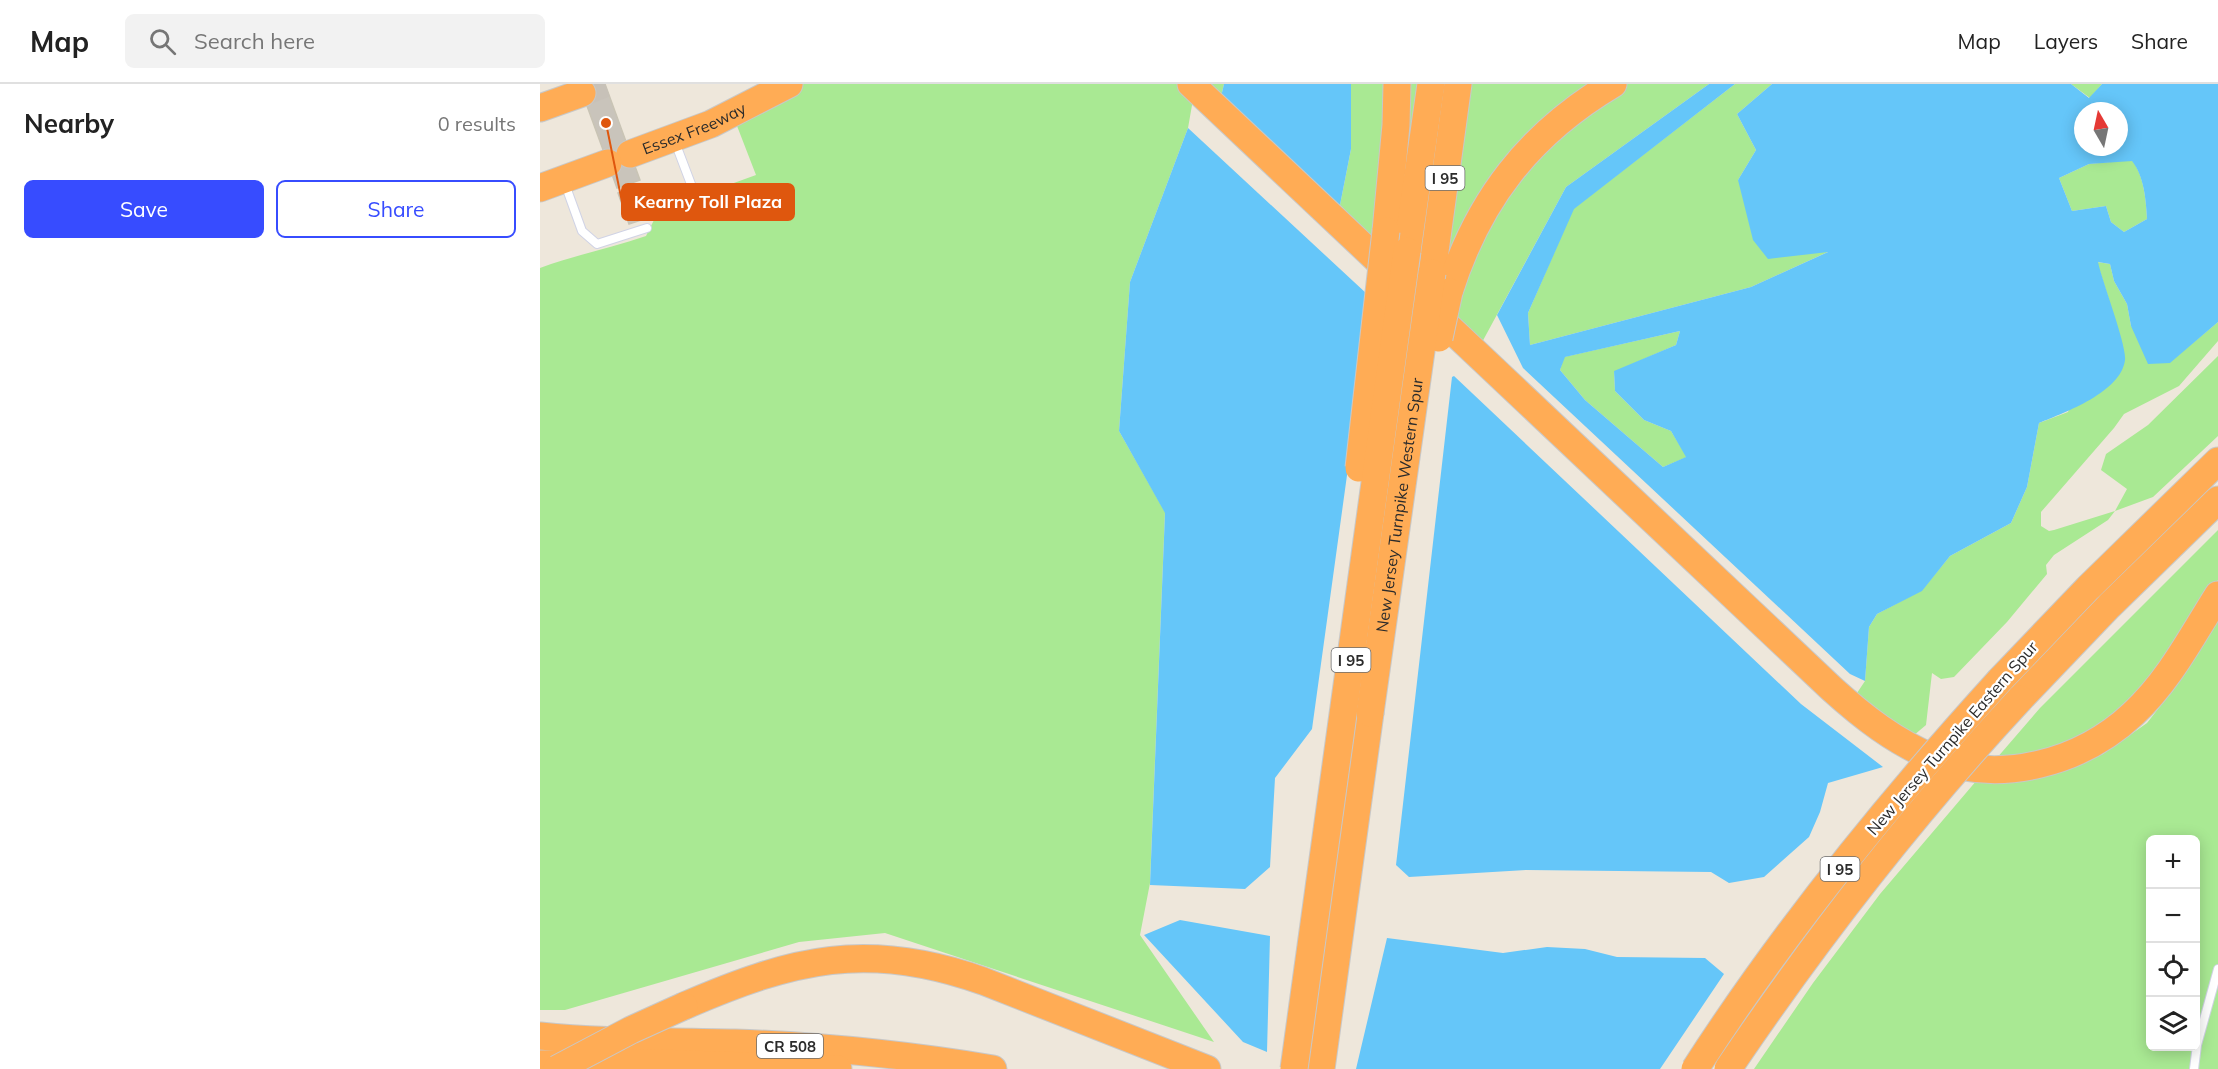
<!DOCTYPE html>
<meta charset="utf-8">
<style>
body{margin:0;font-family:Mulish,sans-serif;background:#f2f2f2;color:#222}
.controls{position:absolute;right:18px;bottom:18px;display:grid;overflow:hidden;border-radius:9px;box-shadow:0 3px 15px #0003}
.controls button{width:54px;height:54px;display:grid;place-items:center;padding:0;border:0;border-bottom:2px solid #e0e0e0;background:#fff;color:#222;font:30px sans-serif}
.compass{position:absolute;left:1534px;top:18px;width:54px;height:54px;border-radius:50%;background:#fff;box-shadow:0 3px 15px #0003;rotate:351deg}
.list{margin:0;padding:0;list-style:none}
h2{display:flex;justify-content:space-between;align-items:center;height:78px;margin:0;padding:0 24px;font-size:26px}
h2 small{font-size:20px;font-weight:400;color:#767676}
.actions{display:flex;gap:12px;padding:18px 24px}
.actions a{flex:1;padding:14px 0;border:2px solid #374cff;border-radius:9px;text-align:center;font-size:21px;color:#374cff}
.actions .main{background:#374cff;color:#fff}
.icon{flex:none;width:33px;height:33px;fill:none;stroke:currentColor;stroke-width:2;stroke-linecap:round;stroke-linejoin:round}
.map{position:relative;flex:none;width:1678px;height:985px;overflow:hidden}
header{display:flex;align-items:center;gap:36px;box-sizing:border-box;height:84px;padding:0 30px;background:#fff;border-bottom:2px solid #e0e0e0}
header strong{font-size:28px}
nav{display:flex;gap:33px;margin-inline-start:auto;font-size:21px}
.search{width:420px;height:54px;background:#f2f2f2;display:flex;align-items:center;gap:15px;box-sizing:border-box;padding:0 21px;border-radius:9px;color:#767676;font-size:22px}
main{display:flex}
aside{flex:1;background:#fff}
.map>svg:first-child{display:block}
</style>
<header>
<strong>Map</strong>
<div class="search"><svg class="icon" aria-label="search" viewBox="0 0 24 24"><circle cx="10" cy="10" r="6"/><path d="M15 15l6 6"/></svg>Search here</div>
<nav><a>Map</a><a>Layers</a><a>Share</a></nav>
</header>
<main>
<aside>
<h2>Nearby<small>0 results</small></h2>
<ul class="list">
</ul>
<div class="actions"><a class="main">Save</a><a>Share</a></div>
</aside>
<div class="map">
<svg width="1678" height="985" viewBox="0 0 1678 985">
<rect width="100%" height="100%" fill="#eee7db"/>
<path fill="#a9e993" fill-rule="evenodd" d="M249,0H684L680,17L655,4L648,44L590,198L579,347L625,428L610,799L600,851L674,958L345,849L259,858L25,926H0V184C35,171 71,164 106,152L119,126L216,91L192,29Z
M811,0H1169L1026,103L940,262L800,121L811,65Z
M1195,0H1232L1197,30L1216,66L1198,96L1290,167L1211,203L990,261L988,229L1033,125Z
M1531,0H1562L1550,14Z
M1592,76C1604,92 1606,116 1607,135L1584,148L1571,138L1566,122L1532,127L1519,94L1549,80Z
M1557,178L1570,180L1574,197L1587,220L1591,242L1630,278L1678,238V257L1639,302L1584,330L1574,344L1501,428V442L1509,447L1514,446L1575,427L1587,405L1561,386L1566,370L1608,341L1678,272V352L1613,413L1575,427L1568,436L1514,471L1506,481L1507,490L1467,538L1414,593L1401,595L1392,589L1386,641L1373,652L1315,612L1325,597L1329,543L1337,530L1382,506L1410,472L1471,439L1487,403L1499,339L1528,328L1569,216Z
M1140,247L1136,261L1074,288L1075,307L1104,336L1131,347L1147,373L1123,383L1045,316L1020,286L1024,273Z
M1678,446V496L1600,616L1529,665L1456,675L1500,624Z
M1678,537V985H1214L1273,899L1340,810L1437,696H1479L1563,670L1607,639L1633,606ZM1610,756H1656V962H1610Z"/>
<path fill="#65c6f9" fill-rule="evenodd" d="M684,0H811V65L800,121L787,114L680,17Z
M1169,0H1195L1034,125L988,229L990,261L1211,203L1288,168L1228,175L1213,156L1198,96L1216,66L1197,30L1232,0H1531L1549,14L1562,0H1678V238L1630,279L1608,280L1591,242L1587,220L1574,197L1570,180L1558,178C1562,197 1587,262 1585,276C1581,308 1526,328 1499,339L1487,403L1471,439L1410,472L1382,507L1337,530L1329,543L1325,597L1310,590L983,284L957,231L1026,103ZM1543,27H1579V63H1543ZM1592,77C1604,92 1606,116 1607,135L1584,148L1571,138L1566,122L1532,127L1519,94L1549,80ZM1140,247L1136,261L1074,287L1075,307L1104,336L1131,347L1146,373L1123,383L1045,316L1020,286L1025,273Z
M648,44L827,210L824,268L772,645L735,694L730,783L705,805L610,801L625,429L579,347L590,198Z
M914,292L1261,620L1343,683L1288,699L1280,728L1269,753L1224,793L1189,799L1171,788L986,786L869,793L856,781L912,293Z
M640,836L730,852L727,968L703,958L604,851Z
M847,854L963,869L1007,863L1045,865L1077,873L1165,874L1184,890L1120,985H816Z"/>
<path fill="#c9c4bb" stroke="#c9c4b5" stroke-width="1.5" d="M39,0H65L100,96L77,104Z
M101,100L113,132L89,140L78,109Z"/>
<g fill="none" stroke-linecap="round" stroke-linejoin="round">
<path stroke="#c7c1b8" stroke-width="27" stroke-dasharray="27 14" stroke-linecap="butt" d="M42,9L65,0"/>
<g stroke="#d0d3e5" stroke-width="10">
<path id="lane" d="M25,100L42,147L57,160L107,144
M120,120L154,108L135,58
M1654,985L1657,961L1678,885"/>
</g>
<g stroke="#c8c8c8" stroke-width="29">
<g id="highway">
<path d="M651,0L1292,605C1323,633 1355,658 1394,674C1461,701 1542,678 1593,630C1629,597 1652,552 1678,511"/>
<path d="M0,24L42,9"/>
<path id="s1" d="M90,70L171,40L249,0"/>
<path d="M0,104L68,79"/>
<path d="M846,147L856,41L857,0"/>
<path d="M867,167L891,0"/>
<path d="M892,189L918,0"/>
<path d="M909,208C938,116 989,50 1073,0"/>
<path d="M1460,596L1548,504L1678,377"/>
<path d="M1480,615L1569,522L1678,416"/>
<path d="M144,922C252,875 328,856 443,897L667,985"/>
<path d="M0,952C65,959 130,957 195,959C282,962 368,971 453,985"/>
<path d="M0,980L118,979L298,985"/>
<path d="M781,985L830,629"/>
</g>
</g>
<use href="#lane" stroke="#fff" stroke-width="8"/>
<use href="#highway" stroke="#ffac55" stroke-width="27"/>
<g stroke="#c8c8c8" stroke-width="29" stroke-linecap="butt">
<g id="highway-bridge">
<path d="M899,254L909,208"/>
<path d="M819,384L846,147"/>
<path id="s2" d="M830,629L892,189"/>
<path d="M17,985L91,946L144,922"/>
<path d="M754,985L867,167"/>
<path d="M1155,985C1244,847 1349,718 1460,596"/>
<path d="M1188,985C1276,855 1373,730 1480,615"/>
</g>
</g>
<use href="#highway-bridge" stroke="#ffac55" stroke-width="27"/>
</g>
<g text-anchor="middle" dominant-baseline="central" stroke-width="4.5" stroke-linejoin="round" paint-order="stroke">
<g fill="#fff" stroke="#6b6b6b" stroke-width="1.5">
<rect x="885.5" y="82" width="39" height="24" rx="4.5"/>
<rect x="791.5" y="564" width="39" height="24" rx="4.5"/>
<rect x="1280.5" y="773" width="39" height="24" rx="4.5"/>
<rect x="217" y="950" width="66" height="24" rx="4.5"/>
</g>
<g font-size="15" font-weight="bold" fill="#2b2b2b">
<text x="905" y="94">I 95</text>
<text x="811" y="576">I 95</text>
<text x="1300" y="785">I 95</text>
<text x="250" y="962">CR 508</text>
</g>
<g font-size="16" fill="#2b2b2b" stroke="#fff">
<text stroke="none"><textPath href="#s1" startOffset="69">Essex Freeway</textPath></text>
<text stroke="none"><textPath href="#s2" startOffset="210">New Jersey Turnpike Western Spur</textPath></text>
<text transform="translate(1412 654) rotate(-49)">New Jersey Turnpike Eastern Spur</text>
</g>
</g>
<path fill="none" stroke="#df570e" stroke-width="2" d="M66 39L82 118"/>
<circle fill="#df570e" stroke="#fff" stroke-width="2" cx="66" cy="39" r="6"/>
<rect fill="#df570e" stroke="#df570e" stroke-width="2" x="82" y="100" width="172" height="36" rx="6"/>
<g font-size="18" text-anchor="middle" font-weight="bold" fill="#fff">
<text x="168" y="124">Kearny Toll Plaza</text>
</g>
</svg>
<div class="controls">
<button>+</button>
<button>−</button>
<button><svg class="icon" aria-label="locate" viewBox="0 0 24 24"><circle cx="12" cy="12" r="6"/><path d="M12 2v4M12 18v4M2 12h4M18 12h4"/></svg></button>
<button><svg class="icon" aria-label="layers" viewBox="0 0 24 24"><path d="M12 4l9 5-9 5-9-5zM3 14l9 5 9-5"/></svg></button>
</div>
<svg class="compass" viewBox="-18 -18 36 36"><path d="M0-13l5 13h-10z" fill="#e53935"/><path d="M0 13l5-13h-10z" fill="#767676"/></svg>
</div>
</main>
